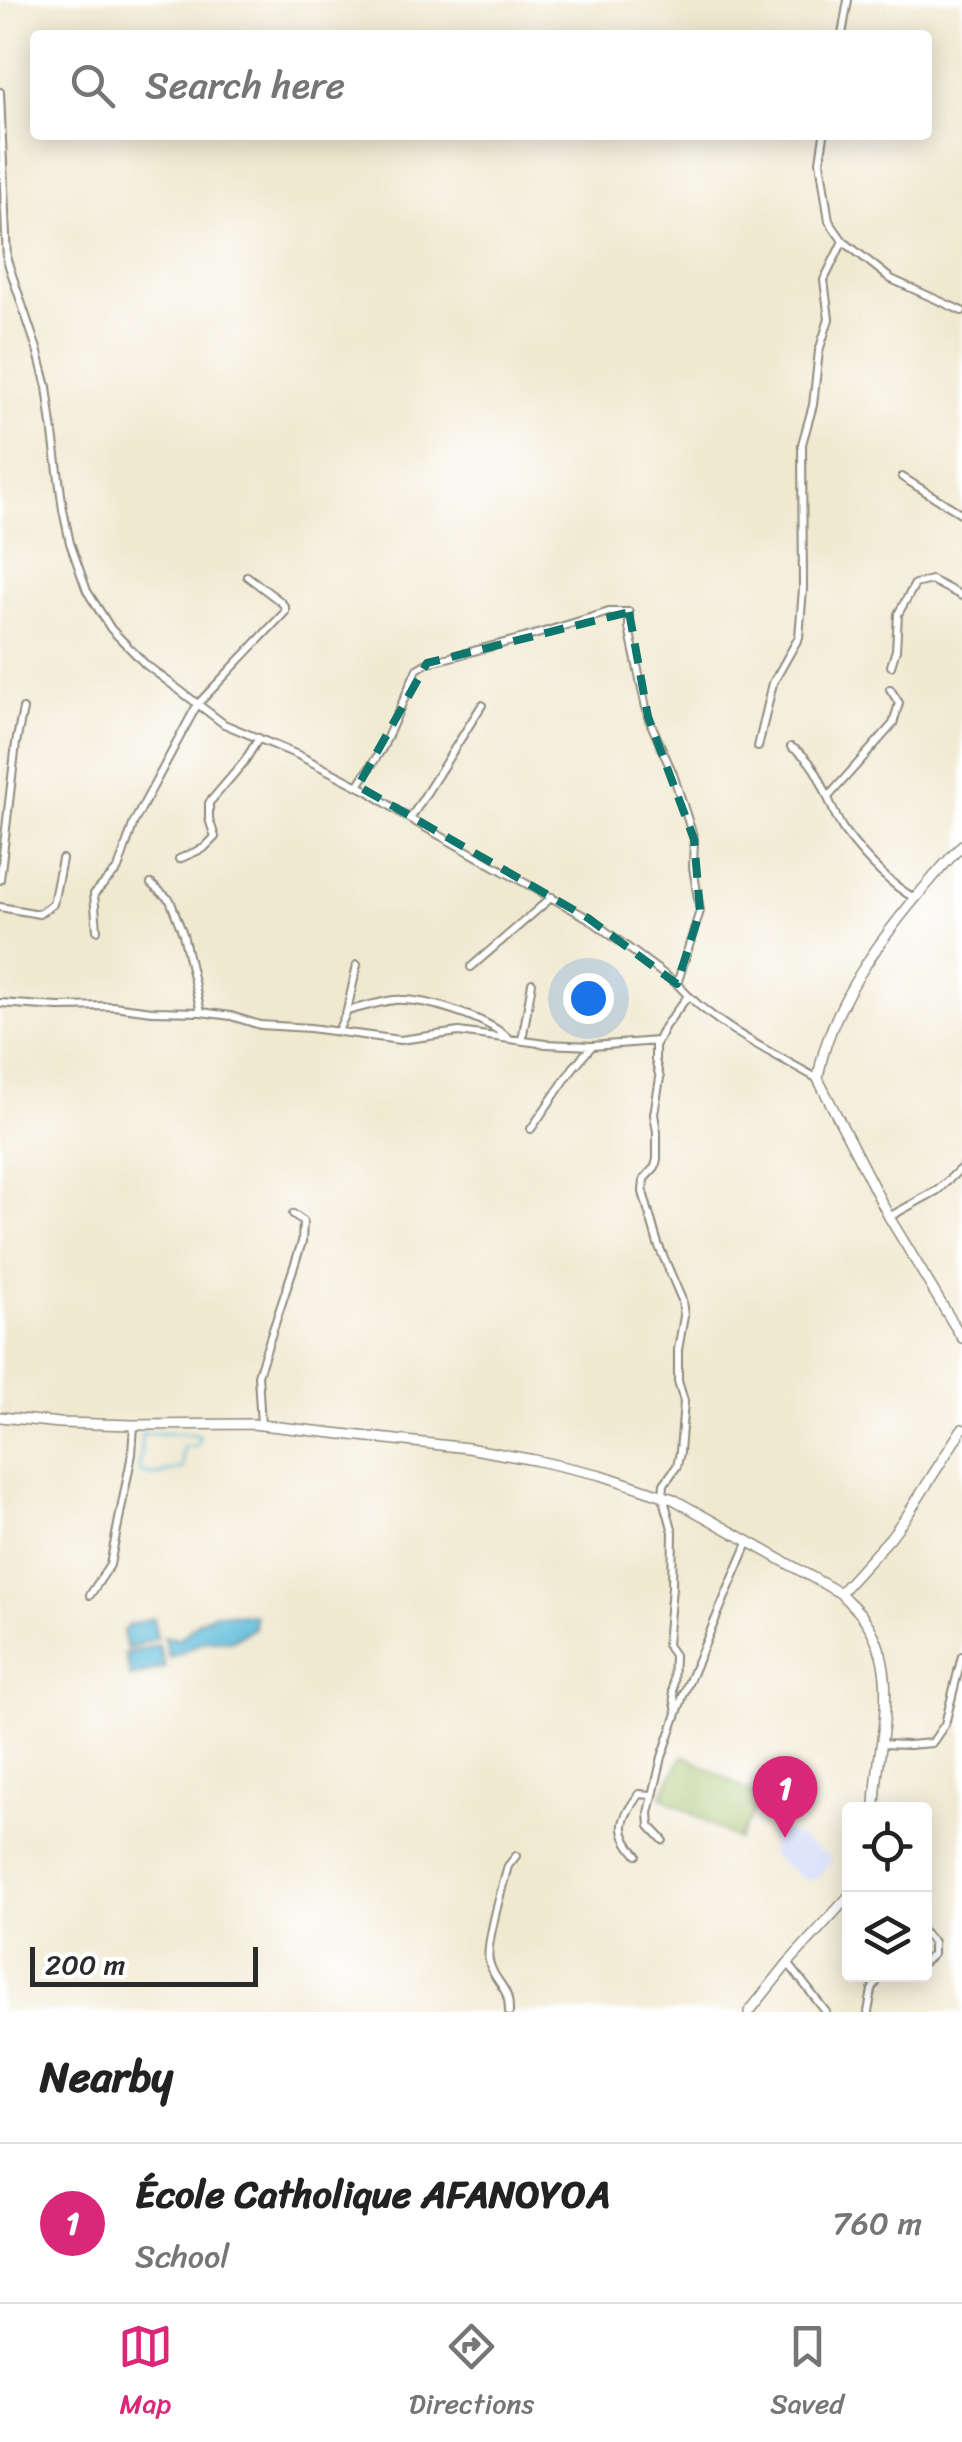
<!DOCTYPE html>
<meta charset="utf-8">
<style>
body{margin:0;font-family:Sriracha,sans-serif;background:#f2f2f2;color:#222}
.controls{position:absolute;right:30px;bottom:30px;display:grid;overflow:hidden;border-radius:10px;box-shadow:0 5px 25px #0003}
.controls button{width:90px;height:90px;display:grid;place-items:center;padding:0;border:0;border-bottom:2px solid #e0e0e0;background:#fff;color:#222;font:50px sans-serif}
.scale{position:absolute;left:30px;bottom:25px;width:228px;box-sizing:border-box;padding-left:10px;border:5px solid #2b2b2b;border-top:0;font-size:28px;line-height:35px;white-space:nowrap;color:#2b2b2b;-webkit-text-stroke:8px #fff;paint-order:stroke}
.you{position:absolute;left:588px;top:998px;width:35px;height:35px;margin:-25px;border:8px solid #fff;border-radius:50%;background:#1a73e8;box-shadow:0 0 0 15px #1a73e833}
.badge{display:grid;place-items:center;width:65px;height:65px;border-radius:50%;background:#db2777;color:#fff;font-size:32px;font-weight:700}
.pin{position:absolute;translate:-50% -82px;filter:drop-shadow(0 2px 5px #0008)}
.pin::after{content:'';position:absolute;top:52px;width:35px;height:30px;background:inherit;clip-path:polygon(0 0,100% 0,50% 100%)}
.list{margin:0;padding:0;list-style:none}
h2{display:flex;justify-content:space-between;align-items:center;height:130px;margin:0;padding:0 40px;font-size:42px}
h2 small{font-size:32px;font-weight:400;color:#767676}
.list li{display:grid;grid-template-columns:65px 1fr auto;gap:30px;align-items:center;box-sizing:border-box;height:160px;padding:0 40px;border-top:2px solid #e0e0e0}
.list b{display:block;font-size:38px;white-space:nowrap}
.list p{margin:0;font-size:32px;white-space:nowrap;color:#767676}
.list em{font-size:32px;font-style:normal;color:#767676}
.icon{flex:none;width:55px;height:55px;fill:none;stroke:currentColor;stroke-width:2;stroke-linecap:round;stroke-linejoin:round}
.map{position:relative;flex:none;width:962px;height:2012px;overflow:hidden}
.search{position:absolute;background:#fff;box-shadow:0 5px 25px #0003;left:30px;right:30px;top:30px;height:110px;display:flex;align-items:center;gap:25px;box-sizing:border-box;padding:0 35px;border-radius:10px;color:#767676;font-size:38px}
.sheet{height:290px;background:#fff}
nav{display:flex;justify-content:space-around;align-items:center;box-sizing:border-box;height:140px;border-top:2px solid #e0e0e0;background:#fff;font-size:28px;color:#767676}
nav a{display:grid;justify-items:center;gap:5px}
nav .on{color:#db2777}
.map>svg:first-child{display:block}
</style>
<div class="map">
<svg width="962" height="2012" viewBox="0 0 962 2012">
<rect width="100%" height="100%" fill="#fff"/>
<filter id="ink" filterUnits="userSpaceOnUse"><feTurbulence type="fractalNoise" baseFrequency=".01" numOctaves="2"/><feDisplacementMap in="SourceGraphic" scale="20" xChannelSelector="R" yChannelSelector="G"/><feConvolveMatrix kernelMatrix="1 2 1 2 8 2 1 2 1" color-interpolation-filters="sRGB"/></filter>
<filter id="wash" filterUnits="userSpaceOnUse"><feTurbulence type="fractalNoise" baseFrequency=".0048" numOctaves="4" result="noise"/><feDisplacementMap in="SourceGraphic" scale="40" xChannelSelector="R" yChannelSelector="G"/><feGaussianBlur stdDeviation="2.25" result="paint"/><feColorMatrix in="noise" values="0 0 0 0 0 0 0 0 0 0 0 0 0 0 0 0 0 1.4 0 .05"/><feComposite in="paint" operator="in"/></filter>
<g filter="url(#wash)">
<rect width="100%" height="100%" fill="#f0e8cf"/>
<path fill="#d0daf9" d="M770,1820L832,1858L816,1880L803,1879L771,1856Z"/>
<path fill="#a2c26b" stroke="#66764b" stroke-width="2.5" d="M684,1755L761,1798L738,1840L661,1796Z"/>
<path fill="#5abad8" stroke="#427282" stroke-width="2.5" d="M216,1613L254,1615V1628L231,1641L206,1640L169,1658L164,1637L181,1638L200,1620Z
M153,1618L157,1638L127,1649L123,1631L129,1625Z
M158,1645L165,1667L131,1677L125,1654Z"/>
<g fill="none" stroke-linecap="round" stroke-linejoin="round">
<path stroke="#5abad8" stroke-width="2.5" d="M142,1433L189,1434L200,1436L197,1445L185,1447L182,1450L183,1468C168,1471 153,1480 139,1471Z"/>
</g>
</g>
<g filter="url(#ink)">
<g fill="none" stroke-linecap="round" stroke-linejoin="round">
<g stroke="#8e8a7d" stroke-width="10">
<path id="street" d="M842,35L848,0
M0,92L7,260L37,349L47,387L63,510L70,543L87,591L111,629L145,664L224,724L298,755L368,791L410,819L588,918L677,984C714,1026 770,1051 818,1079
M824,135L820,161L829,221L843,241L891,279L962,311
M902,477L962,514
M891,666L896,650L898,614L915,584L931,580L962,596
M758,747L773,683L799,637L803,589L802,444L813,405L819,351L829,319L824,280L843,241
M791,747C823,763 826,806 845,832C864,857 887,882 914,898
M358,786L383,747L417,669L427,663L524,638L609,612H629V628L648,717L673,774L694,839L693,867L700,911L677,984
M829,796L893,724L899,703L890,689
M410,819L482,705
M179,859L204,848L215,837L209,819V803L244,762L259,738
M0,880L16,743L23,709
M151,884L170,900L183,934L201,1012
M0,907L39,914L53,904L62,859
M97,930L94,894L118,869L134,822L197,705L285,612V607L281,602L247,576
M471,967L552,897
M0,1003L59,1007L113,1006L152,1011L201,1012L231,1016L260,1025L310,1028L400,1040L459,1032L546,1044L592,1046
M347,1011C363,1007 379,1002 394,1000C425,998 484,1017 507,1037
M338,1031L347,1011L357,965
M522,1040L532,983
M531,1129L573,1068L592,1046L657,1041
M889,1217L938,1190L962,1167
M261,1425L258,1375L302,1242L303,1221L293,1214
M90,1595L110,1565L132,1454L134,1425
M677,1713L673,1691L674,1655L667,1645L672,1587L673,1532L663,1496L664,1484L677,1466L680,1452L684,1401L678,1381V1350L684,1316L682,1300L658,1244L643,1192L644,1179L655,1167L657,1159V1132L654,1114L660,1078L655,1060V1046L665,1026L688,996
M881,1744L909,1745L932,1743L945,1724L962,1656
M663,1840L650,1826L649,1813L662,1757L684,1693L748,1543
M637,1855C615,1830 621,1820 639,1794L652,1795
M924,1933L933,1942V1954L924,1962
M788,1963L826,2012
M509,2012C510,1985 494,1984 489,1961C485,1945 503,1885 508,1866L516,1856
M868,2012L872,1990L881,1974"/>
</g>
<g stroke="#8e8a7d" stroke-width="12">
<path id="secondary" d="M962,845C905,907 830,994 818,1079L889,1217L962,1338
M0,1417L60,1423L134,1425L252,1424L468,1448L534,1460L601,1475L673,1499L840,1593L890,1538L908,1514L962,1429
M840,1593C847,1601 856,1608 862,1616C906,1672 875,1746 875,1810
M749,2012L788,1963L850,1895"/>
</g>
<use href="#street" stroke="#fff" stroke-width="6"/>
<use href="#secondary" stroke="#fff" stroke-width="9"/>
</g>
</g>
<path fill="none" stroke="#0f766e" stroke-width="8" stroke-dasharray="20 12" stroke-linejoin="round" d="M629,612L648,717L694,839L700,911L677,984L588,918L358,786L427,663Z"/>
</svg>
<div class="controls">
<button><svg class="icon" aria-label="locate" viewBox="0 0 24 24"><circle cx="12" cy="12" r="6"/><path d="M12 2v4M12 18v4M2 12h4M18 12h4"/></svg></button>
<button><svg class="icon" aria-label="layers" viewBox="0 0 24 24"><path d="M12 4l9 5-9 5-9-5zM3 14l9 5 9-5"/></svg></button>
</div>
<div class="scale">200 m</div>
<div class="you"></div>
<div class="pin badge" style="left:785px;top:1838px">1</div>
<div class="search"><svg class="icon" aria-label="search" viewBox="0 0 24 24"><circle cx="10" cy="10" r="6"/><path d="M15 15l6 6"/></svg>Search here</div>
</div>
<section class="sheet">
<h2>Nearby<small></small></h2>
<ul class="list">
<li><span class="badge">1</span><div><b>École Catholique AFANOYOA</b><p>School</p></div><em>760 m</em></li>
</ul>
</section>
<nav>
<a class="on"><svg class="icon" aria-label="map" viewBox="0 0 24 24"><path d="M3 6l6-2 6 2 6-2v14l-6 2-6-2-6 2zM9 4v14M15 6v14"/></svg>Map</a>
<a><svg class="icon" aria-label="directions" viewBox="0 0 24 24"><path d="M12 3l9 9-9 9-9-9zM9 14v-3h6M13 9l2 2-2 2"/></svg>Directions</a>
<a><svg class="icon" aria-label="saved" viewBox="0 0 24 24"><path d="M7 4h10v16l-5-4-5 4z"/></svg>Saved</a>
</nav>
